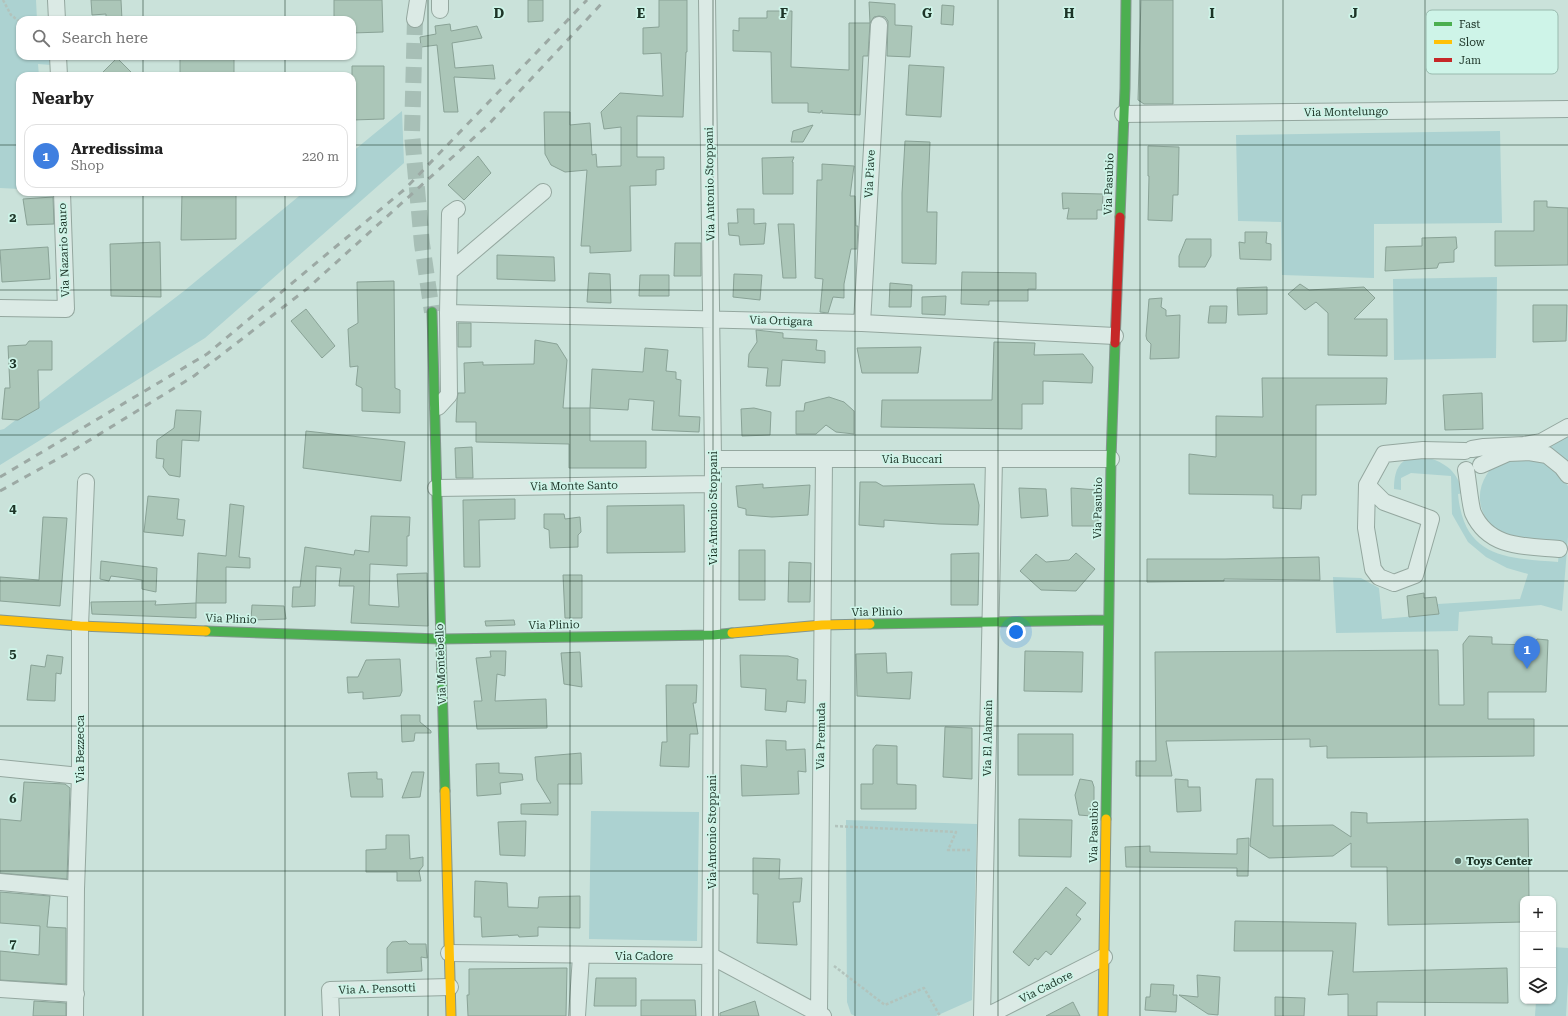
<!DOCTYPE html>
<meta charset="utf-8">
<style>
body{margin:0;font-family:"Roboto Serif",serif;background:#f6f6f6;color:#222}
.controls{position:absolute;right:12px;bottom:12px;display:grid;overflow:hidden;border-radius:8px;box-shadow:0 1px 3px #0004}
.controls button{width:36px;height:36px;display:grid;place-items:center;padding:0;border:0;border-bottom:1px solid #e0e0e0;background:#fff;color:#222;font:20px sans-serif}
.you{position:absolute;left:1016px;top:632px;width:14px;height:14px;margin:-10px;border:3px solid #fff;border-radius:50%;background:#1a73e8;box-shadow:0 0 0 6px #1a73e833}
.badge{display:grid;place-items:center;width:26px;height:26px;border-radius:50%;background:#b45309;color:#fff;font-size:13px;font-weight:700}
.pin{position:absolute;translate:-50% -33px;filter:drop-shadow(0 1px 2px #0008)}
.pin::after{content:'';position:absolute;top:21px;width:14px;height:12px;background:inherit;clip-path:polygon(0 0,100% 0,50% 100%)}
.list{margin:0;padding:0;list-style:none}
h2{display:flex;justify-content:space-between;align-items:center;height:52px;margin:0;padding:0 16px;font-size:17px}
h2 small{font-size:13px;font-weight:400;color:#767676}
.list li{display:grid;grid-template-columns:26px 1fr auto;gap:12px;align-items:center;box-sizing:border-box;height:64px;margin:0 8px 8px;padding:0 8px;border:1px solid #e0e0e0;border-radius:12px}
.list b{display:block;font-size:15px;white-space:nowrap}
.list p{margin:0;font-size:13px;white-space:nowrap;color:#767676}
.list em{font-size:13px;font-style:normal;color:#767676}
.icon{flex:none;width:22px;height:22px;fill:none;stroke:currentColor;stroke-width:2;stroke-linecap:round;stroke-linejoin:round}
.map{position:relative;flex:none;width:1568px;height:1016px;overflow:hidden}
.search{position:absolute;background:#fff;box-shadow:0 1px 3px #0004;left:16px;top:16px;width:340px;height:44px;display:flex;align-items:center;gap:10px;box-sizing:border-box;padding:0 14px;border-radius:12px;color:#767676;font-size:15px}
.panel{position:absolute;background:#fff;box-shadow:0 1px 3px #0004;left:16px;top:72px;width:340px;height:124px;border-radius:12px}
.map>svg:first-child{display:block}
</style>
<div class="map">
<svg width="1568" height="1016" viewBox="0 0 1568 1016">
<rect width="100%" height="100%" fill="#cae2da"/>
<path fill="#acd2d1" d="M0,0H36L37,20H20V56H51V65L38,64L39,76H20V189L0,188Z
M402,111L404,163L205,338L0,465V430L4,429L184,291L304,192H352V152Z
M1500,131L1502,223L1374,224V278L1282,275L1281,222L1238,221L1236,135Z
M1497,277L1496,358L1394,360L1393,279Z
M1568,435V467L1541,447Z
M1508,457L1538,459L1556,469L1568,486V537L1562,611L1541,605L1459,612L1458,631L1336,633L1333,577L1361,578L1379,588L1382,619L1439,614L1438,604L1520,599L1528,574L1507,568L1486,557L1468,542L1452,514L1451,476L1411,473L1401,478V490L1394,489C1394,480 1395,467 1404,461C1418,452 1438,459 1450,469C1457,476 1461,485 1464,493L1458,494C1464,558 1506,558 1558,562L1560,543C1540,542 1515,540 1497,531C1494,530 1493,527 1491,525C1478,510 1476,491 1487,474C1492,466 1500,462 1508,457Z
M591,811L699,812L697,941L589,939Z
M846,820L977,824L972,1000L936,1016H855L851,1014L847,1002Z
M1553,947L1568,948V982L1566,1016H1535L1536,1001H1553Z"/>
<path fill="#abc6b8" stroke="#89a296" d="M91,0H121L122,20H106V14L92,15Z
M334,0H382L383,32L352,33V20H334Z
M528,0H543V21L528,22Z
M659,0H687V52H686L683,117L637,116V157H664V169L656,170V185L630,186L631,251L590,253V246H581L587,170L565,172L551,165L545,154L544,112H570V125L590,123L592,155L596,154L597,167L621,166V127L604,129L601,112L620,93L663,96L661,53L643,54V28L659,27Z
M1141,0H1173V104H1144L1138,100Z
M869,2L895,4V25L912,26L910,57L887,56L888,21L885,17L879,16L874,17L870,23Z
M942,5L954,6L953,25L941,24Z
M767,11H792L791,67L849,70V23H870L868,56H863L860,115L822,113V110L820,113L808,112V103H772L771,52L733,51V30L739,31V18H767Z
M450,24L451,31L477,26L482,38L452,43L455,68L493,65L495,79L454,77L458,112H444L437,45L421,47L420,37L436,34L435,26Z
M117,58L135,76H99Z
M180,58H234V76H180Z
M909,65L944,67L941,117L906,115Z
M352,66H384V119L352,120Z
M813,125L803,142H791L793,131Z
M905,141L930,142L927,212H937L936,264L902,263V193Z
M1148,146L1179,147L1178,195H1173L1172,221L1148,220L1149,176H1148Z
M478,156L491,173L464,200L448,185Z
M794,157L792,162H793V194H763L762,158Z
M822,164L854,166L850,196H855L856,226H858L857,249H851L844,284V298L833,297L828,313L820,312L823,279L815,278L817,180H822Z
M182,192H236V239L181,240Z
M1062,193L1103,194L1102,210H1097V219H1067L1069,208L1063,209Z
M53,197L54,224L27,225L23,199Z
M1534,201H1547V207L1568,208V265L1495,266V231H1534Z
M737,209H754V224L766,223L764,244L740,245L739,236L729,235L728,223H738Z
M778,224H794L796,278H783Z
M1245,232H1267L1266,243L1271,244V260L1240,259L1239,242L1245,243Z
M1456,237L1457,248L1454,250V262L1439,263L1437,268L1385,271L1386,247L1422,246V238Z
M1186,239H1211V256L1205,267H1179V256Z
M160,242L161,297L111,296L110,244Z
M675,243H701V276H674Z
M48,247L50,279L2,282L0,250Z
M497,255L554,257L555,281L497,279Z
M962,272L1036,273V289H1028V301H989V305L961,304Z
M589,273L610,274L611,303L587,302Z
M734,274L762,275L760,300L733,297Z
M640,275H669V296H639Z
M394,281L395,388L400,390V413L362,411V388L356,385L358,366L350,367L348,329L358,323L357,282Z
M890,283L912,285L911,307H889Z
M1300,284L1309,290L1364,287L1375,298L1354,319H1387V356L1328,355V313L1316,302L1305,310L1288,294Z
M1267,287V314L1238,315L1237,288Z
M946,296L945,315L922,314V297Z
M1162,298L1161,307L1166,310V316L1180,315L1179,358L1150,359L1151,344L1147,340L1146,336L1149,299Z
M1533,305H1567L1566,341L1533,342Z
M1210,306H1227L1226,323H1208Z
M306,309L335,346L322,358L291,321Z
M458,323H471V347H458Z
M756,330L783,333V338L817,340L816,350L825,351V363L782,360L780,386H766L768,368L748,367L749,354L757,342Z
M535,340L557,344L567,360L563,408H590V441H646V468H569V444L476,442V422H456L457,400L458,393H465L464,363L483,362V365L534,364Z
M29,341H52V370H38L39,408L18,420L2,419L5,388H10L8,346L26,345Z
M994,342L1035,343L1034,355L1083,354L1093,367L1092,383L1043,381V404H1022V429L881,427L882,400H992Z
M921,347L918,373H862L857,348Z
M645,348L668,350L666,371L676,372V379L681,380L679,416L700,417L699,432L652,430L654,401L629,399L628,410L590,408L592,369L643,372Z
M1262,378H1387L1386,404L1316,405V495H1302L1301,509L1273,508V495L1189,494V454L1216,457V416L1263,417Z
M1482,393L1483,429L1445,430L1443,395Z
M829,397L844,402L854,411V434L836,432L826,425L816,434H796V411H804L805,403Z
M754,408L771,412L770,435L742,436L741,409Z
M176,410L201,411L199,441L182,440L180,477L169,475L163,467L164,459L156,458L157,440L174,428Z
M306,431L405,442L401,481L303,468Z
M472,447L473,478H456L455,448Z
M860,482H876L883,486L974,484L979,505L978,525L939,524L884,520V527L859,525Z
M763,484V488L810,485L808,515L772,517L746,515V509L738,507L736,486Z
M1019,488L1046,489L1048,516L1021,518Z
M1071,488L1098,490V526H1072Z
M148,496L179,499L177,519L185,520L183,536L144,532Z
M515,499V519L479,520L480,567H464L463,500Z
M230,504L244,506L239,557L250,558V568L226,567V603H196L198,553L226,556Z
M684,505L685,552L607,553V506Z
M544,514H564L565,519L580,517L581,532L578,535V547L550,548L549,530L544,528Z
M371,516L410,517L409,536H407V566L370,564L369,605L399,607L397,574L427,573L428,626L351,623L354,586H339L341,568L316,566L315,606L292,607L293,587H300L305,547L354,555L355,550L369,552Z
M43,517L67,518L60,606L0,601V577L39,580Z
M739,550H765V600H739Z
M979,553L978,605H951V554Z
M1076,553L1095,569L1076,591L1041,590L1020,571L1036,554L1046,562L1069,560Z
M1319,557L1320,580L1224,579V581L1147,582V559H1225Z
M101,561L157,568L156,592L142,589V580L111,576L109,581L100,579Z
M789,562L811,563L810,602H788Z
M563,575H582V618H565Z
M1424,593V598L1436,597L1439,614L1409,617L1407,596Z
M156,601L155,605L196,603V618L92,614L91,602Z
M252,605L284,606L286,619L251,620Z
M514,620L515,625L486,626L485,621Z
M1469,636L1492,637V644L1533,645L1537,639L1548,640L1546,692H1488V719H1534V756L1327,758V746L1310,747V739L1166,741L1172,776H1136V761H1156L1155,652L1438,650L1439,705H1464L1463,644Z
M490,651H506L505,676L497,674L495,701L546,699L547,728L477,729L474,701H482L476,658L491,657Z
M1025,651L1083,652L1082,692L1024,691Z
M580,652L582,687L564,684L561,653Z
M886,653L887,673L912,672L910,699L857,696L856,654Z
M47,655L63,657L61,674L56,673L55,701L27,700L31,665L45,667Z
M740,655L788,656L798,659L797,680H806L805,703L787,701L786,712L765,710L766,689L741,687Z
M400,659L402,691L400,696L363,699V692L348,693L347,677H358L366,660Z
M666,685H697L696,703H693L698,734H690L689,767L660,766L662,742H667Z
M401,715H420V722L431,731V733H415L414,741L402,742Z
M945,727L972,728V779L943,777Z
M1018,734H1073V775H1018Z
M766,740L786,741V750L805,749L806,772L798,771L799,794L742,796L741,765L767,767Z
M876,745L897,746V784L916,785V809H861V784H873V749Z
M581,753L582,784H558V815L521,814V804L551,803L537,780L535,757Z
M499,763V773L522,774L523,780L500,783L501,794L477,796L476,764Z
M377,772V779H382L383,797H351L348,773Z
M412,772H424L420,797L402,798Z
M1080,779L1092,781L1094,787V807L1091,816L1079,815L1075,795Z
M1175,779L1188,780V787H1200L1201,811L1177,812Z
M1256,779H1273V826L1333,825L1351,837V812L1367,813V823L1528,819L1529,899H1523V922L1388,925L1387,867H1351V843L1333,856L1269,858L1250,846Z
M24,782L65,784L70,788L67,879L0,873V819L21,821Z
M1019,819L1072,820L1071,857L1019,856Z
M526,821L525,856L500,855L498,822Z
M386,835H409L410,859L423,857V866L419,871L421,881H397V872H366V850L386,849Z
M1249,838L1248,876H1237V868L1126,867L1125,847L1150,846V852L1237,854V839Z
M753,858L780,859L779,879L802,878L800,902H793L797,945L757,943L758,894H753Z
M475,881L507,883L508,907L538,908L539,897L580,896V928L538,927V936L519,937L518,935L482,937L481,917H474Z
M1066,887L1086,903L1076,915L1081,919L1051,955L1046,951L1038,960L1035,958L1029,966L1013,952Z
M0,892L50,896L47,927L66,928V984L0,980V951L39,955L40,926L0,923Z
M1235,921L1356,923L1353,972L1507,968L1508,1003L1377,1002V1016H1348V994L1328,995L1333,951H1234Z
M406,941L409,944H426L427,958L421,957L422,971L387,973V948L392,942Z
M567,968L566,1016H468L467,995H469V969Z
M1197,975L1220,977L1218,1015L1208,1014L1179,995L1198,997Z
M596,978H636V1006H594Z
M1151,984L1174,985L1173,995H1177L1176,1012L1145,1010L1146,997H1150Z
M1275,997L1305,998L1304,1016H1275Z
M641,1000H695L696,1016H641Z
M34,1001L66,1003V1016H33Z
M755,1001L759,1016H720V1013Z
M1073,1002L1080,1016H1046Z"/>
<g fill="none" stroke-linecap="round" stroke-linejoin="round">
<path stroke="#a7bfb6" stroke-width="16" stroke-dasharray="16 8" stroke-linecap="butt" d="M415,19L412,134L422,244L432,312"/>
<g stroke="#94a79f" stroke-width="18">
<path id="street" d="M56,0L57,20
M440,0V10
M707,0L713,459L710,1016
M415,19L418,0
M58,56L59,76
M1123,114L1568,109
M449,272L543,192
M0,308L66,309L62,192
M448,313L862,323L1115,336
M862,323L879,25
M438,407L449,395L448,313L450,214L457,209
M1472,449L1484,447L1524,445L1541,442L1568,427
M713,459H1111
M1481,465L1508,453L1529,452L1547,455L1562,467L1568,475
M1466,470C1468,480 1470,505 1473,513C1489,549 1526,546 1559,549
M1367,485L1384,502L1431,519L1415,575L1394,583L1379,577L1373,569L1366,528L1367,485L1384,454L1423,450L1465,451
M436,488L713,484
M0,768L80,776
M0,882L76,889
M449,953L711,956L823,1016
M0,989L76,994
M819,1013L824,459
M75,1016L76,889L80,776V626L86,482
M331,1016L330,990L450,987
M577,1016L581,956
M982,1016L994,459
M987,1016L1104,957"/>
</g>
<g stroke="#83968e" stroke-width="11">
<path id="fast" d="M1120,217L1125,88L1126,0
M432,312L445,791
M870,624L1108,620
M206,631L440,639L713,635L732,633
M1106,819L1111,459L1115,343"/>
</g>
<g stroke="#83968e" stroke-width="11">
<path id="slow" d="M0,620L80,626L206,631
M732,633L822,625L870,624
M445,791L451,1016
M1103,1016L1106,819"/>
</g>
<g stroke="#83968e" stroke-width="11">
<path id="jam" d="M1115,343L1120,217"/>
</g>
<path stroke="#b2c3bc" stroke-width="2.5" stroke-dasharray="3 2" stroke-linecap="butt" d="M3,0L11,15L20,22
M835,826L956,832L948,850H970
M834,966L885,1005L924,988L940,1016"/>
<use href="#street" stroke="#dbeae5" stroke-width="16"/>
<use href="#fast" stroke="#4caf50" stroke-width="9"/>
<use href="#slow" stroke="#ffc107" stroke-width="9"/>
<use href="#jam" stroke="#c62828" stroke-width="9"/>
<path stroke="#9ca9a4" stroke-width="3" stroke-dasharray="7 7" stroke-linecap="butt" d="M0,477L207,354L405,189L587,0
M0,491L72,451L194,376L308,288L488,125L605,0"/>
</g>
<path fill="none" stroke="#1c3427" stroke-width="1" stroke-opacity="0.55" d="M143,0V20M285,0V20M428,0V1016M570,0V1016M713,0V1016M855,0V1016M998,0V1016M1140,0V1016M1283,0V1016M1425,0V1016M143,56V76M285,56V76M0,145H20M352,145H1568M143,192V1016M285,192V1016M0,290H1568M0,435H1568M0,581H1568M0,726H1568M0,871H1568"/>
<circle fill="#597166" stroke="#cef4e8" stroke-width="1.5" cx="1458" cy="861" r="4"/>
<g text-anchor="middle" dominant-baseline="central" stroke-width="3.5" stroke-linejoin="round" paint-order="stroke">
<g font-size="11" fill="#1c3427" stroke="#cef4e8">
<text transform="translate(1346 112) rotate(-1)">Via Montelungo</text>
<text transform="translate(870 174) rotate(-87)">Via Piave</text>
<text transform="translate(710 184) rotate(-91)">Via Antonio Stoppani</text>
<text transform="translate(1109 184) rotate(-88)">Via Pasubio</text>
<text transform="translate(64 250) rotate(-92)">Via Nazario Sauro</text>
<text transform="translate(781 321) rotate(2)">Via Ortigara</text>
<text x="912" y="459">Via Buccari</text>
<text transform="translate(574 486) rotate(-1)">Via Monte Santo</text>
<text transform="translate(713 508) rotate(-90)">Via Antonio Stoppani</text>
<text transform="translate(1098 508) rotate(-89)">Via Pasubio</text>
<text transform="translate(877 612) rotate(-1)">Via Plinio</text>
<text transform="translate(231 619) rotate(2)">Via Plinio</text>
<text transform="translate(554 625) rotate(-1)">Via Plinio</text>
<text transform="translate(441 664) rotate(-92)">Via Montebello</text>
<text transform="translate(821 736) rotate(-89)">Via Premuda</text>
<text transform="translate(988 738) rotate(-89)">Via El Alamein</text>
<text transform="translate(80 749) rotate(-90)">Via Bezzecca</text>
<text transform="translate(712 832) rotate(-90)">Via Antonio Stoppani</text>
<text transform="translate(1094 832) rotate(-89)">Via Pasubio</text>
<text x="644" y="956">Via Cadore</text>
<text transform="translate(1046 987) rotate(-27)">Via Cadore</text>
<text transform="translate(377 989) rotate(-2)">Via A. Pensotti</text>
</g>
<g font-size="11" font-weight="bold" fill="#1c3427" stroke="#cef4e8" text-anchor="start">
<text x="1466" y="861">Toys Center</text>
</g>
</g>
<rect x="1426" y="10" width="132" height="64" rx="6" fill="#cef4e8" stroke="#99baae" stroke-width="1"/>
<rect x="1434" y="22" width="18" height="4" fill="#4caf50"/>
<rect x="1434" y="40" width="18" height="4" fill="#ffc107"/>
<rect x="1434" y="58" width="18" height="4" fill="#c62828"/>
<g font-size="11" fill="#1c3427">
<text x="1459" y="28">Fast</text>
<text x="1459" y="46">Slow</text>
<text x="1459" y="64">Jam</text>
</g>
<g font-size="13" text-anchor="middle" font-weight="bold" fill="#1c3427" stroke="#cef4e8" stroke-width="3.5" stroke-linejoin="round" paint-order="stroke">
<text x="499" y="18">D</text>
<text x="641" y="18">E</text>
<text x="784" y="18">F</text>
<text x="927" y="18">G</text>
<text x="1069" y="18">H</text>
<text x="1212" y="18">I</text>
<text x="1354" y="18">J</text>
<text x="13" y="222">2</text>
<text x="13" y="367">3</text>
<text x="13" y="513">4</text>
<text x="13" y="658">5</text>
<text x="13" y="803">6</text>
<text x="13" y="948">7</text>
</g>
</svg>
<div class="controls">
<button>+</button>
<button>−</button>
<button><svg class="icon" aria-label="layers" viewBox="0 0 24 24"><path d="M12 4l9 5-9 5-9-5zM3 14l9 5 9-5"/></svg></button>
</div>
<div class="you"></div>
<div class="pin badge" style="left:1527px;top:669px;background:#3f7fe0">1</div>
<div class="search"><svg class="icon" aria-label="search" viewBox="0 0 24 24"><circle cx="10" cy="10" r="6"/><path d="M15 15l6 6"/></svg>Search here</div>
<section class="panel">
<h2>Nearby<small></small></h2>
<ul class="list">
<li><span class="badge" style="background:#3f7fe0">1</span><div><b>Arredissima</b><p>Shop</p></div><em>220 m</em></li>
</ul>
</section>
</div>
